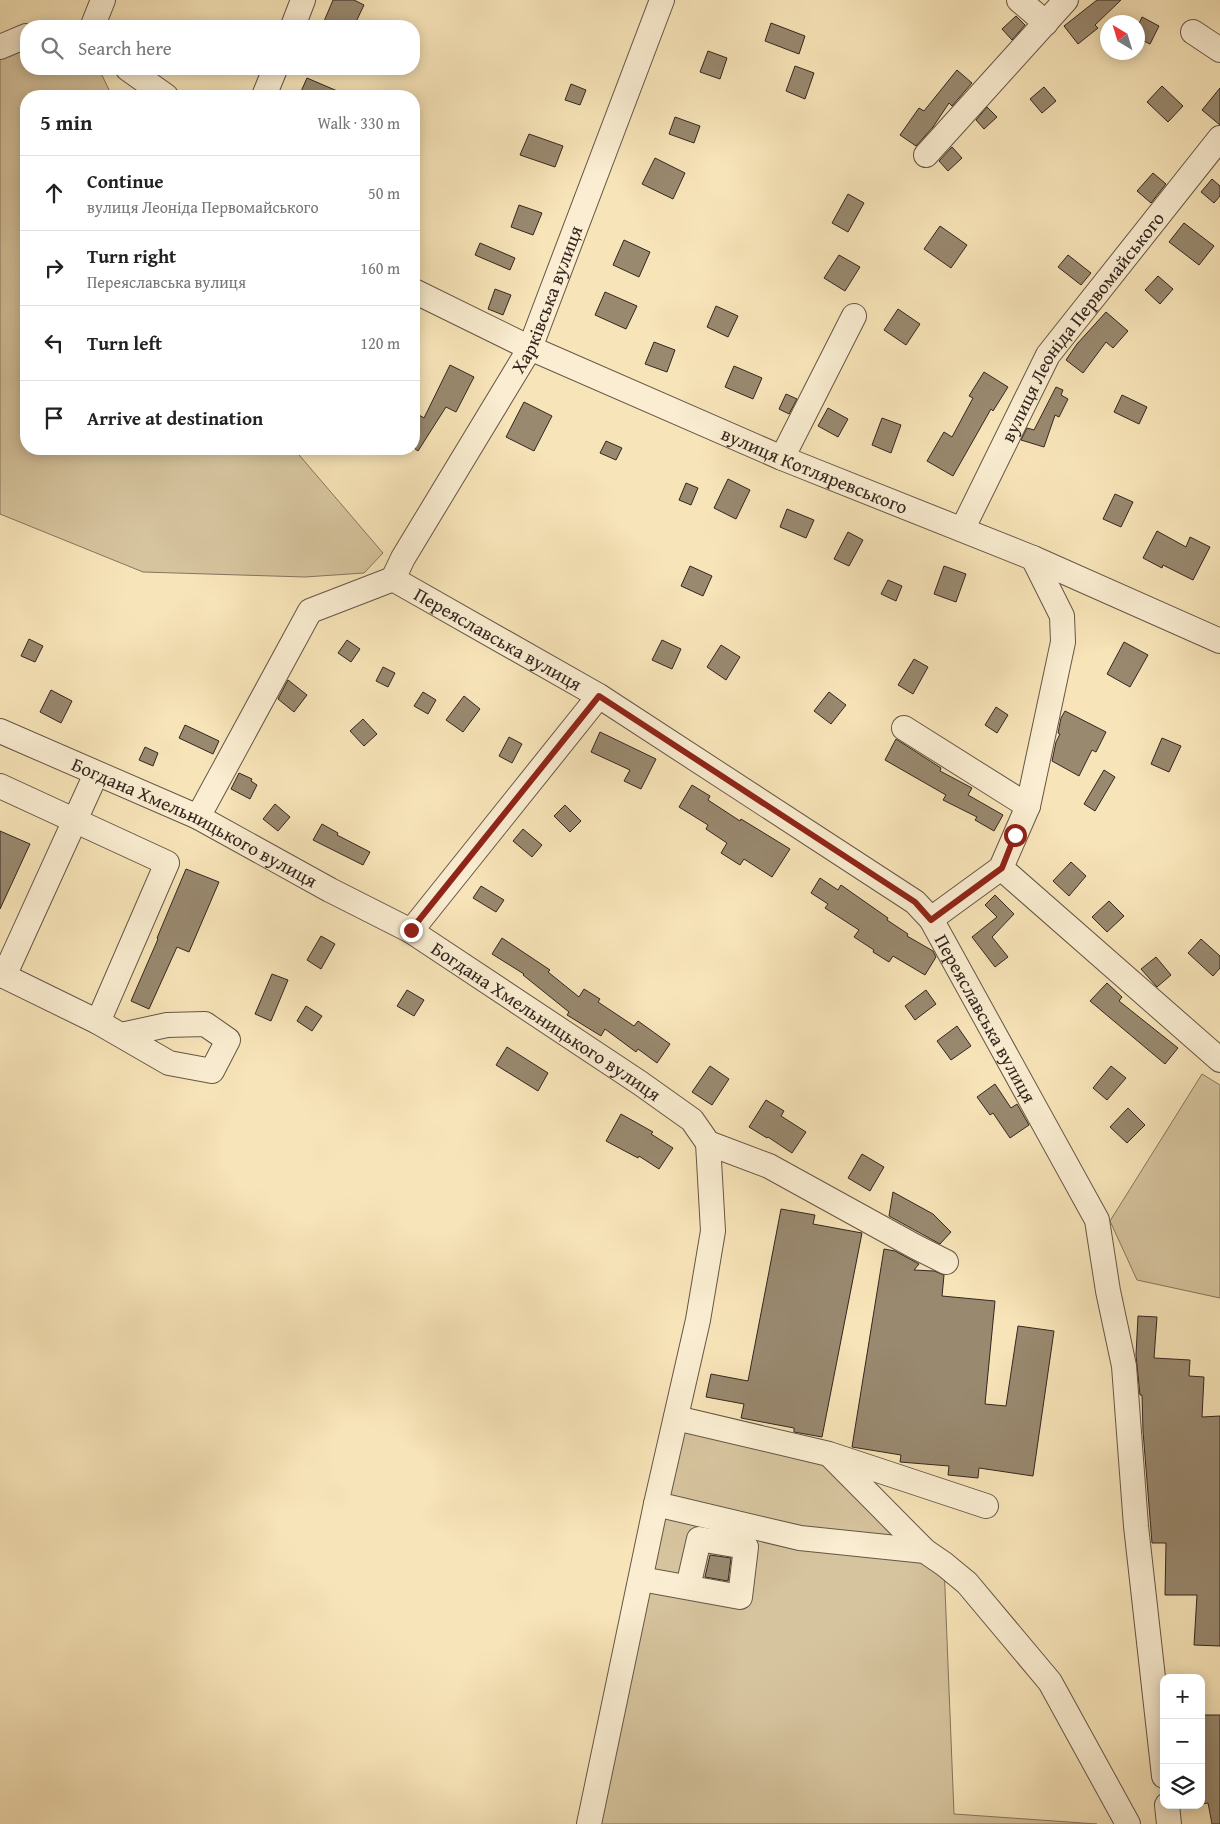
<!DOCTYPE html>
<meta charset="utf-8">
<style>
body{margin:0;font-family:"Gentium Book Plus",serif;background:#f6f6f6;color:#222}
.controls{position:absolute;right:15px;bottom:15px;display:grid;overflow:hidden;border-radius:10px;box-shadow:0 2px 12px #0003}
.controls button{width:45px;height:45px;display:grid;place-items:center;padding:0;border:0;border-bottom:1px solid #e0e0e0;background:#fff;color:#222;font:25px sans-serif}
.compass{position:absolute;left:1100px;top:15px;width:45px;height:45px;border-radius:50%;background:#fff;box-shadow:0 2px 12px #0003;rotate:322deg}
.stop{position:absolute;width:15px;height:15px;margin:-11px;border:4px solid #8f2418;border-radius:50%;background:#fff}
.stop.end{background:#8f2418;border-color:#fff;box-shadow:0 1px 5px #0008}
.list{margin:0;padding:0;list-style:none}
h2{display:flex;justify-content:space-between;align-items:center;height:65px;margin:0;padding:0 20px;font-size:21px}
h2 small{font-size:16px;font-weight:400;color:#767676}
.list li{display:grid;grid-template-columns:32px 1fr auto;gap:15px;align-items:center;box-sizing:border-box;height:75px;padding:0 20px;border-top:1px solid #e0e0e0}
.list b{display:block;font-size:19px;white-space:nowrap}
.list p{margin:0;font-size:16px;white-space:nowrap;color:#767676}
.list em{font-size:16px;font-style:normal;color:#767676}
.icon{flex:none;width:28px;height:28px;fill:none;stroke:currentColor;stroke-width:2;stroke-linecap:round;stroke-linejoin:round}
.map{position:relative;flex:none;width:1220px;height:1824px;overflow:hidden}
.search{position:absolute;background:#fff;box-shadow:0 2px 12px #0003;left:20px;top:20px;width:400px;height:55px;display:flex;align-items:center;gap:12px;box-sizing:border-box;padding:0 18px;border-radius:20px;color:#767676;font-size:19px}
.panel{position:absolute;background:#fff;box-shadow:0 2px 12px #0003;left:20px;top:90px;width:400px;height:365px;border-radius:20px}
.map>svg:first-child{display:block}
</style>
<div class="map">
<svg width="1220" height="1824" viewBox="0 0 1220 1824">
<rect width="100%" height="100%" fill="#f7e4b8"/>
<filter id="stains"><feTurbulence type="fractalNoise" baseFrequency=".004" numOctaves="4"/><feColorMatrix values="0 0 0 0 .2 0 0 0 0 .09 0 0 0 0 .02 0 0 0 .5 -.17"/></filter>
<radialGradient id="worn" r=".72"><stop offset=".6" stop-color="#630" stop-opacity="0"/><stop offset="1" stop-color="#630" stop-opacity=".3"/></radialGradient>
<path fill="#d6c49e" stroke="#85755f" d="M26,46V69H99L112,96H26V449H294L383,553L364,573L305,577L143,572L0,514V56Z
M1202,1074L1220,1085V1298L1137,1280L1110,1221Z
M676,1418L829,1454L944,1564L954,1814L1097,1824H593Z"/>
<path fill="#99896f" stroke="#342620" d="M333,0H354L364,5L354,26H322Z
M1097,0H1121L1095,25L1098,28L1078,44L1064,26Z
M1016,16L1025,25L1012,40L1002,29Z
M1142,17L1159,26L1150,44L1138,38V26Z
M771,23L805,36L799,54L765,41Z
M708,51L727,58L720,79L700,72Z
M795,66L814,73L805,99L786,91Z
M957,70L972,83L952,106L949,103L933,127L916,146L900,135L919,108L924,111Z
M307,78L349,96H299Z
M571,84L586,90L580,105L565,100Z
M1162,86L1183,106L1168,122L1147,102Z
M1044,87L1056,101L1042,113L1030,99Z
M1220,88V125L1202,110Z
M987,107L997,117L984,129L976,120Z
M675,117L700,126L694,143L669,134Z
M529,134L563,146L555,167L520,155Z
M952,147L962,158L948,171L939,161Z
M655,158L685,173L673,199L642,184Z
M1153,173L1166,184L1151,203L1137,191Z
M1212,179L1220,186V196L1214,203L1201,192Z
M848,194L864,203L848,232L832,223Z
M519,205L542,213L533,235L511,227Z
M1184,223L1214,246L1199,265L1169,242Z
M940,226L967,245L951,268L924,249Z
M624,240L650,252L639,277L613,265Z
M480,243L515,258L510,270L475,255Z
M839,255L860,267L845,291L824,278Z
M1068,255L1091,273L1081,285L1058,267Z
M1158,276L1173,289L1160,304L1145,290Z
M495,289L511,295L503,315L488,309Z
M605,292L637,306L626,329L595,315Z
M716,306L738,316L728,337L707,327Z
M898,309L920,324L906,345L884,330Z
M1106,312L1128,331L1113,348L1106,342L1083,373L1066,360L1077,344Z
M654,342L675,350L667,372L645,364Z
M450,365L474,377L456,412L446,407L418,451L414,448V440L416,435L414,434V412L424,418Z
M734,366L762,378L753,399L725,387Z
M984,372L1008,387L993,411L991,409L953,476L927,461L944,432L952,437L973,398L969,396Z
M1056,387L1063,390L1061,395L1068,399L1059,417L1055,415L1044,447L1021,440L1027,428L1034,430Z
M786,394L797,399L789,414L779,409Z
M1122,395L1147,407L1139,424L1114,412Z
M524,402L552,416L534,451L506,437Z
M828,408L848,419L838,437L818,426Z
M882,418L901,425L891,453L872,445Z
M606,441L622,448L616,460L600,453Z
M728,479L750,490L736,519L714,508Z
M686,483L698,488L691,505L679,500Z
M1115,494L1133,502L1121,527L1103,519Z
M787,509L814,520L806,538L780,527Z
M1157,531L1186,547L1190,537L1210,547L1193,580L1163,565L1162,568L1143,558Z
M848,532L863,540L849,566L834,559Z
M690,566L712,576L703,596L681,586Z
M944,566L966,574L956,602L934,594Z
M888,580L902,586L896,601L881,594Z
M29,639L43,646L35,662L21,656Z
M347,640L360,649L351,662L338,653Z
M662,640L681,649L672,669L652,660Z
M1124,642L1148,655L1130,687L1107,674Z
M721,645L740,657L726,680L707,667Z
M914,659L928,667L913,694L898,685Z
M383,667L395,673L388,687L376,681Z
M288,680L307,695L294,712L278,699Z
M51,690L72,701L61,723L40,712Z
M423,692L436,700L428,714L414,706Z
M829,692L846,705L831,724L814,711Z
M464,696L480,709L463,732L446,720Z
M996,707L1008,715L997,733L985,725Z
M1065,711L1106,732L1096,752L1092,750L1079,776L1052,761L1056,742L1060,734L1058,733L1061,718Z
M363,719L377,734L364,746L350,731Z
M185,725L219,741L213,754L179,738Z
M600,732L656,759L641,789L624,781L630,770L591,752Z
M509,737L522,744L512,763L499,756Z
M1162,738L1181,746L1169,772L1151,764Z
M896,739L941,768L940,771L972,788L968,795L1003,815L994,831L975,820L977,817L943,800L946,795L885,760Z
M145,747L158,753L153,766L139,760Z
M1104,770L1115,777L1095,811L1084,804Z
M239,773L252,779L251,781L257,785L250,799L231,789Z
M692,785L710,796L708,800L740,821L741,819L790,849L772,877L744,859L740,865L721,853L727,843L706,829L708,825L679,807Z
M275,804L290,817L278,831L263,819Z
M565,805L581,821L570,832L554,816Z
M322,824L338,833L337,835L370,852L363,865L313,840Z
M523,829L542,845L532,857L513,841Z
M0,831L30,844L0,909Z
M1071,862L1086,876L1069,896L1053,881Z
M186,869L219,882L189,952L177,947L149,1009L131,1001L158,939L157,938Z
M820,878L838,890L841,885L888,918L887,920L908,934L907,936L933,951L936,957L925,975L893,956L889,962L873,952L874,950L854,937L859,930L825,908L828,904L811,893Z
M481,886L504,900L496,912L473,898Z
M995,895L1014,914L992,937L1008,957L995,967L972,937L997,917L985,905Z
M1109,901L1124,916L1107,932L1092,917Z
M321,936L335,944L321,969L307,960Z
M502,938L550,970L548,972L579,997L584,989L600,999L598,1002L634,1026L638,1021L670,1044L657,1063L638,1049L636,1052L605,1029L601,1036L567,1015L569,1012L523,975L524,974L492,954Z
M1201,939L1220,956V968L1213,976L1188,953Z
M1156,957L1171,975L1157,987L1141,969Z
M272,974L288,980L271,1021L255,1014Z
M1107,983L1122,997L1119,1001L1178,1048L1165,1064L1090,1001Z
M407,990L424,1000L414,1016L397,1006Z
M926,990L936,1004L915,1020L905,1006Z
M306,1006L322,1016L312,1031L297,1021Z
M957,1026L971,1046L951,1060L937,1041Z
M507,1047L548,1073L538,1091L496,1065Z
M710,1066L729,1079L712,1105L692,1092Z
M1111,1066L1126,1078L1107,1100L1093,1088Z
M995,1084L1011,1108L1017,1104L1029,1125L1010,1138L993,1113L990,1115L977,1097Z
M766,1100L784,1111L781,1116L806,1132L792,1153L768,1137L767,1138L749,1127Z
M1128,1108L1145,1125L1127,1143L1110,1127Z
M621,1114L653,1132L651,1134L673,1148L659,1169L639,1156L638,1158L606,1141Z
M862,1154L884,1167L870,1191L848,1178Z
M893,1192L933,1214L951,1232L940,1244L889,1216Z
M781,1209L815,1215L813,1224L862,1233L822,1437L794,1432V1428L741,1418L744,1404L706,1397L711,1374L748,1381Z
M884,1249L895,1251L919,1264L914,1270L934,1271L944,1275L942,1296L995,1301L985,1404L1006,1406L1018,1326L1054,1331L1033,1476L979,1468L978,1478L948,1475L949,1466L900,1462L901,1455L852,1447Z
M1138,1316L1157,1317L1154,1358L1190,1360L1189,1376L1204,1377L1202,1417L1220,1416V1646L1194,1645L1197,1595H1165L1166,1543H1152L1143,1431L1142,1395H1140L1136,1355Z
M710,1555L731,1558L728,1581L705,1577Z
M1201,1715H1220V1824H1212L1208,1803L1201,1804Z"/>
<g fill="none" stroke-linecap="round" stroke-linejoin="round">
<g stroke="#655646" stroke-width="26">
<g id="minor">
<path d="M1019,0L1046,23"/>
<path d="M94,26L93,25L103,0"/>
<path d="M293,26L303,0"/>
<path d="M1193,32L1220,50"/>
<path d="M0,47L26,36"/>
<path d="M128,69L166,96"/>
<path d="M264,96L275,69"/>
<path d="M926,155L1066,0"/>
<path id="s1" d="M414,291L530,348L782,458L1033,558L1220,641"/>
<path d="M782,458L854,316"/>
<path id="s2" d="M963,528L1048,355L1220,138"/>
<path id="s3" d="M393,579L599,696L915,902L931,919L1097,1220L1108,1291L1124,1366L1136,1526L1164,1776"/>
<path id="s4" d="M393,579L403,558L530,348L662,0"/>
<path d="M904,728L1028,806"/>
<path id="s5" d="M0,731L198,817L330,890L411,931L640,1083L692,1120L708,1143L769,1166L916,1247L946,1262"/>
<path d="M0,786L167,863L98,1022L4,976"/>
<path d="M198,817L310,611L393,579"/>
<path d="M1001,868L1220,1060"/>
<path d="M931,919L1001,868L1028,806L1063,642L1062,616L1033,558"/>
<path d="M411,931L599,696"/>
<path d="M0,974L4,976L96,774"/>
<path d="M98,1022L169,1063L212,1071L228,1040L205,1024L167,1025L121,1035"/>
<path d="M708,1143L713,1231L698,1320L656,1504L800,1538L925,1551L944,1564L967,1583L1050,1682L1128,1824"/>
<path d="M676,1418L829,1454L986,1506"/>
<path d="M832,1457L925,1551"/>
<path d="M641,1579L740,1597L746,1547L699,1539L688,1587"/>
<path d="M1167,1805L1169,1824"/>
<path d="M589,1824L656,1504"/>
</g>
</g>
<use href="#minor" stroke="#faedd1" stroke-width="24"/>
</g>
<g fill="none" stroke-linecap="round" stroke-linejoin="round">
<path stroke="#8f2418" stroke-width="6" d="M411,930L599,696L915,902L931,920L1002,868L1015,835"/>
</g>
<g text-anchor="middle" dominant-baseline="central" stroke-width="4" stroke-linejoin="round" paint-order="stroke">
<g font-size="19" fill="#342620" stroke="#faedd1">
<text stroke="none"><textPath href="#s4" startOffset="320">Харківська вулиця</textPath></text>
<text stroke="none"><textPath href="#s2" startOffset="235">вулиця Леоніда Первомайського</textPath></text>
<text stroke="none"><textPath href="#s1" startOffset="439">вулиця Котляревського</textPath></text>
<text stroke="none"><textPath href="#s3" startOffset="121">Переяславська вулиця</textPath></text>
<text stroke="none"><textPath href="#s5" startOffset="215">Богдана Хмельницького вулиця</textPath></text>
<text stroke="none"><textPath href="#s3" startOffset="751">Переяславська вулиця</textPath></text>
<text stroke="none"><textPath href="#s5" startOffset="620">Богдана Хмельницького вулиця</textPath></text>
</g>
</g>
<rect width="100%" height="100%" filter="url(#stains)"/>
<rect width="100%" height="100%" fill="url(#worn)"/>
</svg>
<div class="controls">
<button>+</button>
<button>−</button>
<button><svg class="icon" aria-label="layers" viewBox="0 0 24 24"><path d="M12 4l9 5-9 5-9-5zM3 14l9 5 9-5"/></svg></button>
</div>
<svg class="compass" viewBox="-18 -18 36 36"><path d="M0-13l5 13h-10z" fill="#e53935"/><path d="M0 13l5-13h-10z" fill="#767676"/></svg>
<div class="stop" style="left:1015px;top:835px"></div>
<div class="stop end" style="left:411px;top:930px"></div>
<div class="search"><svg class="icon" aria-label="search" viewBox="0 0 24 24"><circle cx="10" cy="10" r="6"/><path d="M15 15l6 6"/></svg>Search here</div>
<section class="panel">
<h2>5 min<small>Walk · 330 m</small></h2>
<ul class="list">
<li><svg class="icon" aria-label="ahead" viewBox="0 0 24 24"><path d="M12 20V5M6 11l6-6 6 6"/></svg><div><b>Continue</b><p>вулиця Леоніда Первомайського</p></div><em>50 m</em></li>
<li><svg class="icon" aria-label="right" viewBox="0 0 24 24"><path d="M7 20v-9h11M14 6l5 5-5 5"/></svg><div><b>Turn right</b><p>Переяславська вулиця</p></div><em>160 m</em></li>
<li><svg class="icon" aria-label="left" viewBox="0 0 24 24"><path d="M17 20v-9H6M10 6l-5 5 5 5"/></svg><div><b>Turn left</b></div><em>120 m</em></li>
<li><svg class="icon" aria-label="arrive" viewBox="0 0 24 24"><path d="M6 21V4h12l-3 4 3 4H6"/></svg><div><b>Arrive at destination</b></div></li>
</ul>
</section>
</div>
